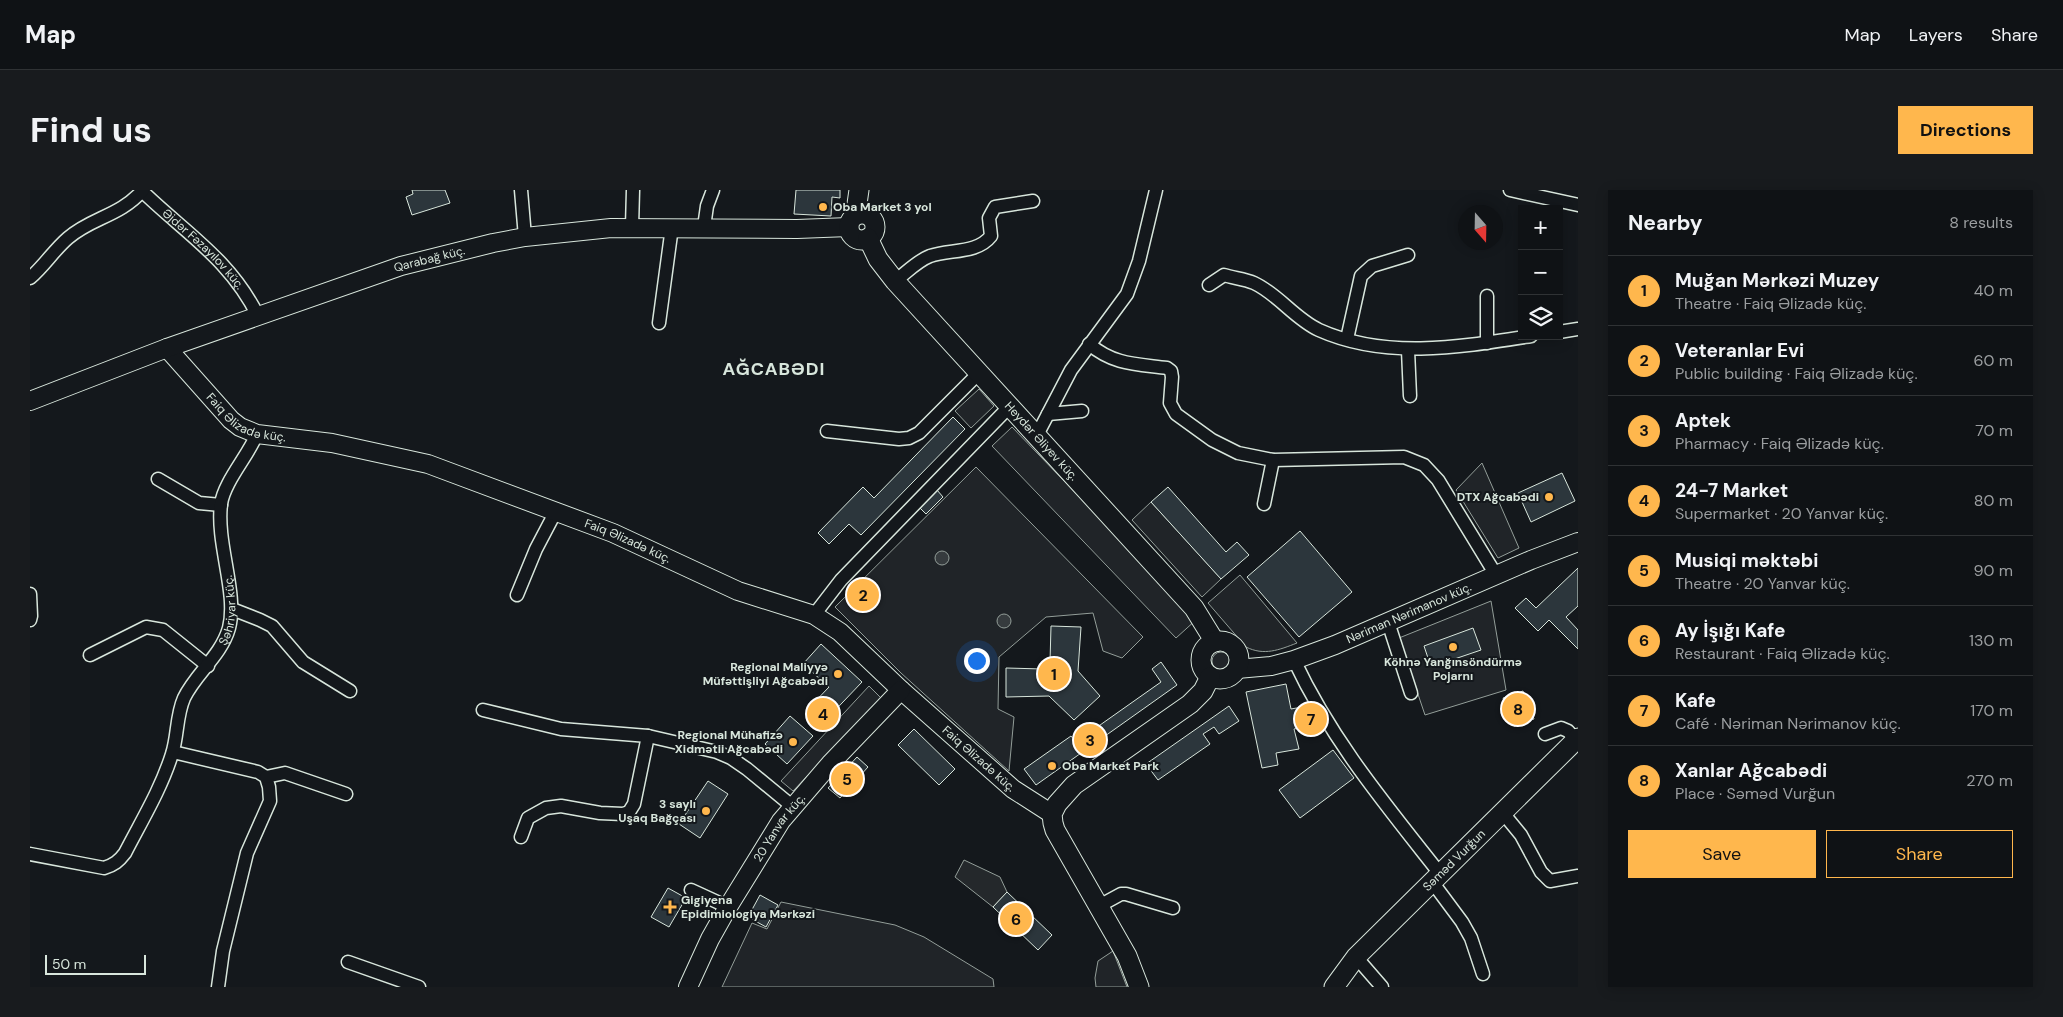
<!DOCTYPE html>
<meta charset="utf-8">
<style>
body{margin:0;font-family:"DM Sans",sans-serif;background:#181b1e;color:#f1f3f6}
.controls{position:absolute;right:15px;top:15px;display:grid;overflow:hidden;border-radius:0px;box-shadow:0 2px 12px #0003}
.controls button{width:45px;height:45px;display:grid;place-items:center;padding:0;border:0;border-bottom:1px solid #2f3234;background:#0f1215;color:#f1f3f6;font:25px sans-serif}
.compass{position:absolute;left:1428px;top:15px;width:45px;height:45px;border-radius:50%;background:#0f1215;box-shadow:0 2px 12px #0003;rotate:160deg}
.scale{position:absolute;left:15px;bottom:12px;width:101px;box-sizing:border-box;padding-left:5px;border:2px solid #d8e6dc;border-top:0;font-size:14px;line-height:18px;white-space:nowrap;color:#d8e6dc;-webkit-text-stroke:4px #14181c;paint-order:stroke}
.you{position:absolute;left:946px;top:470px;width:18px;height:18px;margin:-12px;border:4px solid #fff;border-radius:50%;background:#1a73e8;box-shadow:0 0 0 8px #1a73e833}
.badge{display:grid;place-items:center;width:32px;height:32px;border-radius:50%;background:#ffb74d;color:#111;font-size:16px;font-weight:700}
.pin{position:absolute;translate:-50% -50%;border:2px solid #fff;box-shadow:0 1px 5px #0006}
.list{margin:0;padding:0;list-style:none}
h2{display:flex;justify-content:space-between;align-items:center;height:65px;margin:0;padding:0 20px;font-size:21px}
h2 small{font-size:16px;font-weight:400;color:#9b9ea0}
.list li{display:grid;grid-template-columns:32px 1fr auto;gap:15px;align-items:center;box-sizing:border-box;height:70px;padding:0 20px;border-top:1px solid #2f3234}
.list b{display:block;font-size:19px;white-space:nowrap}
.list p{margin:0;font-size:16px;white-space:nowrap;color:#9b9ea0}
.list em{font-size:16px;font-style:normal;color:#9b9ea0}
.actions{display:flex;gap:10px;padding:15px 20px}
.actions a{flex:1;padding:11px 0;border:1px solid #ffb74d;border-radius:0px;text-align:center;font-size:18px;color:#ffb74d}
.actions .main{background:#ffb74d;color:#111}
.icon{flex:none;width:28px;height:28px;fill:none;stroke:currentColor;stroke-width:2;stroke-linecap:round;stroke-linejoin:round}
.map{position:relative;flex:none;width:1548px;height:797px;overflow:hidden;border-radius:0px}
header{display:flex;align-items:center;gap:30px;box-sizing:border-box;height:70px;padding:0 25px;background:#0f1215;border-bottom:1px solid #2f3234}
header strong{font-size:24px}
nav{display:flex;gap:28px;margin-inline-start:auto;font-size:18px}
.intro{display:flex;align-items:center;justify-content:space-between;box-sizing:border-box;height:120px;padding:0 30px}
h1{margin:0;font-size:35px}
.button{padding:12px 22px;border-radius:0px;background:#ffb74d;color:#111;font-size:18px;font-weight:700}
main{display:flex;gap:30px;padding:0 30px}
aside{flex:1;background:#0f1215;border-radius:0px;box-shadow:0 2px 12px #0003}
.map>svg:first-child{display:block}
</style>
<header>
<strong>Map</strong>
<nav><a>Map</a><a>Layers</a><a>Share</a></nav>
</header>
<div class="intro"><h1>Find us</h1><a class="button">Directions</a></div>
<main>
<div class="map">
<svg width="1548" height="797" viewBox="0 0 1548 797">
<rect width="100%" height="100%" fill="#14181c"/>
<path fill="#202428" stroke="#939e99" d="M949,199L964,216L941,238L925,221Z
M982,237L1167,429L1146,448L962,256Z
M1452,273L1489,358L1468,368L1426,300Z
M946,277L1113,447L1092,468L1073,461L1063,423L1016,427L969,467L968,519L984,527L979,581L871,483L805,417Z
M1121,312L1191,389L1172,407L1102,330Z
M1210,385L1267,453C1249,460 1234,466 1216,457L1178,413Z
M1461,411L1476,500L1395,525L1369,448Z
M1182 471a9 9 0 1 1 18 0a9 9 0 1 1-18 0Z
M839,496L851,508L763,601L751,591Z
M751,712L865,735L894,747L963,789L964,797H692L722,733L737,739Z
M1083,761L1097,797H1066L1065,788L1068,771Z"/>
<path fill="#24282b" stroke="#939e99" d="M934,670L970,687L977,702L963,717L925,687Z"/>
<path fill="#363b3e" stroke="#939e99" d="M905 368a7 7 0 1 1 14 0a7 7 0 1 1-14 0Z
M967 431a7 7 0 1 1 14 0a7 7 0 1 1-14 0Z"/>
<path fill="#2c363c" stroke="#d8e6dc" d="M382,0H415L420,13L382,25L376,7L383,4Z
M766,0H810V8L802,7L801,26L764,24Z
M923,227L935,239L831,345L819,334L799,354L788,343L833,297L844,308Z
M1532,283L1545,311L1501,332L1488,303Z
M1138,297L1196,362L1207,352L1219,365L1191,389L1121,312Z
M907,300L913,307L896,324L890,318Z
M1270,341L1322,402L1269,447L1217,387Z
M1548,378V416L1536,427L1548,440V459L1519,430L1508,441L1485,418L1496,408L1506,418Z
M1021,436L1051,437L1048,481L1070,506L1044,530L1019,506L976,507V478L1013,479L1020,472Z
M1443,438L1451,460L1401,477L1394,456Z
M791,454L832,492L793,533L778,519L799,497L773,474Z
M1131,472L1147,495L1006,595L994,579L1041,546L1046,552L1131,492L1122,479Z
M1256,494L1261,519L1283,515L1287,534L1264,539L1269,559L1246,563L1248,575L1232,578L1216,502Z
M1493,501L1504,529L1484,536L1473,508Z
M1199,516L1209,531L1189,544L1184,537L1173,544L1180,554L1128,590L1116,574Z
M760,526L783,546L757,574L735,554Z
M884,539L925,579L909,595L868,555Z
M1303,560L1324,588L1270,628L1249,600Z
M827,567L838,577L810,608L798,598Z
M678,591L698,604L670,648L649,634Z
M638,698L656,708L639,737L621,727Z
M977,702L1022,745L1008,760L963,717Z
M730,705L748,715L736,737L718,727Z"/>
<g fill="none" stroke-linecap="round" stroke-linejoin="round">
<g stroke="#d8e6dc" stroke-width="15">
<g id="street">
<path id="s1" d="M111,0C155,43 200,69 228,126"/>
<path d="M491,0L495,47"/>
<path d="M1480,0L1548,15"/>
<path d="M602,37L603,0"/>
<path d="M674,37L677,16L683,0"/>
<path d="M0,88C14,76 24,60 38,48C62,27 89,27 113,0"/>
<path d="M865,91C876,83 887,71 900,66C920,59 947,64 961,46L959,28L965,17L1003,11"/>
<path d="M1179,95L1194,85C1203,88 1215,89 1224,93C1248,104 1265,129 1289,140C1356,170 1431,157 1501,146"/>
<path d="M629,133L642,37"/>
<path d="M1529,142L1548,139"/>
<path d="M1317,149L1331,86L1342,76L1378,65"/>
<path d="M1457,153V106"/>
<path d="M1059,154C1084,175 1106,174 1137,178L1141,181L1142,187L1140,213L1146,224L1182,250L1208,263L1243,270L1374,267L1394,275L1408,290L1466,385"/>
<path d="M1378,160L1380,206"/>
<path d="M1018,224L1052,221"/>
<path d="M797,241L869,249L879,248L889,243L948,184"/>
<path d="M1007,245L1041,180L1097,104L1109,71L1126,0"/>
<path d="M128,289L169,313L191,315"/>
<path d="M1234,314L1243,270"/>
<path d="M0,404L1,426L0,430"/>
<path d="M487,405L506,359L526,321"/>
<path d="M202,419L230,430L242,436L273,472L320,501"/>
<path d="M784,425L811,390L980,216"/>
<path d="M1358,432L1381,503"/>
<path d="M60,465L116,437L133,440L178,476"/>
<path d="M1264,470C1302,551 1356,615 1411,685"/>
<path d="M453,520L531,539L618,546L687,562L701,568L717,579L762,616"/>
<path d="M1515,544L1531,538L1538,541L1546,550"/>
<path d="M143,562L228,582L236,587L239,597L240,611L217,663L193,761L188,797"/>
<path d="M236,587L255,583L316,604"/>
<path d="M1473,623L1491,645L1511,682L1520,691L1548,686"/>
<path d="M491,647L498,628L516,618L531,616L570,623L593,624L599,622L604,614L618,546"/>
<path id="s2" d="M0,664L74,678C84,675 89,671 95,663C112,630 131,599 142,564C148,546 146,526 154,508C166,483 191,466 199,438C208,403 186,354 191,314C194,292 218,266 227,244"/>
<path d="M1403,693L1432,732L1441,748L1453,784"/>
<path d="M661,700L698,717"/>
<path d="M1069,716L1091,704H1096L1143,718"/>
<path d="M1326,767L1352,797"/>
<path d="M318,772L389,797"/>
</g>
</g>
<g stroke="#d8e6dc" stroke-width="20">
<g id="secondary">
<path id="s3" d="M137,158L201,230L210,237L227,244L302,253L398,274L583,343L708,401L784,425L810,442L871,500L983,599L1022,624"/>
<path id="s4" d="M0,211L137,158L371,76L463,53L495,47L581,38L767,39L819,37"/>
<path id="s5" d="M1207,479L1241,476L1264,470L1305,455L1501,370L1548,352"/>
<path id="s6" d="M658,797L680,749L698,717L751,631L800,574L871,500"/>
</g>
</g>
<g stroke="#d8e6dc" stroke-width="21">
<g id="primary">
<path d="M829,0L827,14L829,24"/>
<circle cx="832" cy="37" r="13"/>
<path id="s7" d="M838,48L848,69L865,91L1164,418L1185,452"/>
<circle cx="1190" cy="470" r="19"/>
<path d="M1109,797L1097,766L1025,640L1023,633L1022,624L1027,614L1044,595L1160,514L1173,501L1180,487"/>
<path id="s8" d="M1304,797L1326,767L1548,548"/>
</g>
</g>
<use href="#street" stroke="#14181c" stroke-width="12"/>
<use href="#secondary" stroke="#14181c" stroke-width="18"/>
<use href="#primary" stroke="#14181c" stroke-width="19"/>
</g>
<g fill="#ffb74d" stroke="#14181c" stroke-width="2">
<circle cx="793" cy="17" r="5"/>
<circle cx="1519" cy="307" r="5"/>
<circle cx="1423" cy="457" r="5"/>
<circle cx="808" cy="484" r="5"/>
<circle cx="763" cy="552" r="5"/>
<circle cx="1022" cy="576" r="5"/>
<circle cx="676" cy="621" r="5"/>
<path d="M637.5 709.5h5v5h5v5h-5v5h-5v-5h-5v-5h5z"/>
</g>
<g text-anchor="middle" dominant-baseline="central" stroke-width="4" stroke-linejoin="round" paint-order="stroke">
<g font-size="12" font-weight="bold" fill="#d8e6dc" stroke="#14181c" text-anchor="end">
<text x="803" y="17" text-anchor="start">Oba Market 3 yol</text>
<text x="1509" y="307">DTX Ağcabədi</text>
<text x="1423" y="472" text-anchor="middle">Köhnə Yanğınsöndürmə<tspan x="1423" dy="14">Pojarnı</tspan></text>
<text x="798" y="477">Regional Maliyyə<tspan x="798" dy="14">Müfəttişliyi Ağcabədi</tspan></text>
<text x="753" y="545">Regional Mühafizə<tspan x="753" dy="14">Xidmətii Ağcabədi</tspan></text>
<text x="1032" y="576" text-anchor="start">Oba Market Park</text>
<text x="666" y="614">3 saylı<tspan x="666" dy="14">Uşaq Bağçası</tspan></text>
<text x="651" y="710" text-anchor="start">Gigiyena<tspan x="651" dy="14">Epidimiologiya Mərkəzi</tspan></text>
</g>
<g font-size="12" fill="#d8e6dc" stroke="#14181c">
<text stroke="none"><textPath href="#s1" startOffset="86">Əjdər Fəzayılov küç.</textPath></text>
<text stroke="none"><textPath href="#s4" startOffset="424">Qarabağ küç.</textPath></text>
<text stroke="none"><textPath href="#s3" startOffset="109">Faiq Əlizadə küç.</textPath></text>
<text stroke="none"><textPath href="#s7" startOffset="268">Heydər Əliyev küç.</textPath></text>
<text stroke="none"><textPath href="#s3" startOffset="514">Faiq Əlizadə küç.</textPath></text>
<text stroke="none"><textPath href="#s2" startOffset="370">Şəhriyar küç.</textPath></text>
<text stroke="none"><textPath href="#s5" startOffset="182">Nəriman Nərimanov küç.</textPath></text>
<text stroke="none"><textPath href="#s3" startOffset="934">Faiq Əlizadə küç.</textPath></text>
<text stroke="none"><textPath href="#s6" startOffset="184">20 Yanvar küç.</textPath></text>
<text stroke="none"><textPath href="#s8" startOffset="175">Səməd Vurğun</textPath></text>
</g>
<g font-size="18" font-weight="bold" letter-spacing="1" fill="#d8e6dc" stroke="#14181c">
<text x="744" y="179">AĞCABƏDI</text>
</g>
</g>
</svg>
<div class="controls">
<button>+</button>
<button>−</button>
<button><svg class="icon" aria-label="layers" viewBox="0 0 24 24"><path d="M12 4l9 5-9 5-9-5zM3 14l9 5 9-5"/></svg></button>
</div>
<svg class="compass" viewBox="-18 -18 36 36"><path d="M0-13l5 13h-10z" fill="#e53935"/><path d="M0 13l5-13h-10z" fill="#9b9ea0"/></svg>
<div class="scale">50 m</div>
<div class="you"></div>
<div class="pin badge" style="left:1024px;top:484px">1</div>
<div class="pin badge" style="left:833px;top:405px">2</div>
<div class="pin badge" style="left:1060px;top:550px">3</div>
<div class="pin badge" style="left:793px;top:524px">4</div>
<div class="pin badge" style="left:817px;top:589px">5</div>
<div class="pin badge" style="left:986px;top:729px">6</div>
<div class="pin badge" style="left:1281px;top:529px">7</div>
<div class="pin badge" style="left:1488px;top:519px">8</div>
</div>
<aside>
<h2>Nearby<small>8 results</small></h2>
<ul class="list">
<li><span class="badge">1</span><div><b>Muğan Mərkəzi Muzey</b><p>Theatre · Faiq Əlizadə küç.</p></div><em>40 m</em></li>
<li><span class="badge">2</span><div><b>Veteranlar Evi</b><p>Public building · Faiq Əlizadə küç.</p></div><em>60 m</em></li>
<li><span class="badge">3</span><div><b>Aptek</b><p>Pharmacy · Faiq Əlizadə küç.</p></div><em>70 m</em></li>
<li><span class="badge">4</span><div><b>24-7 Market</b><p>Supermarket · 20 Yanvar küç.</p></div><em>80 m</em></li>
<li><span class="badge">5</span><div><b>Musiqi məktəbi</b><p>Theatre · 20 Yanvar küç.</p></div><em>90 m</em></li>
<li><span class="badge">6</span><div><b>Ay İşığı Kafe</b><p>Restaurant · Faiq Əlizadə küç.</p></div><em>130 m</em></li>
<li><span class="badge">7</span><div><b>Kafe</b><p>Café · Nəriman Nərimanov küç.</p></div><em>170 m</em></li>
<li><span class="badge">8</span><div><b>Xanlar Ağcabədi</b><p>Place · Səməd Vurğun</p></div><em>270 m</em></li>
</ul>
<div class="actions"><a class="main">Save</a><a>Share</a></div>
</aside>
</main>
